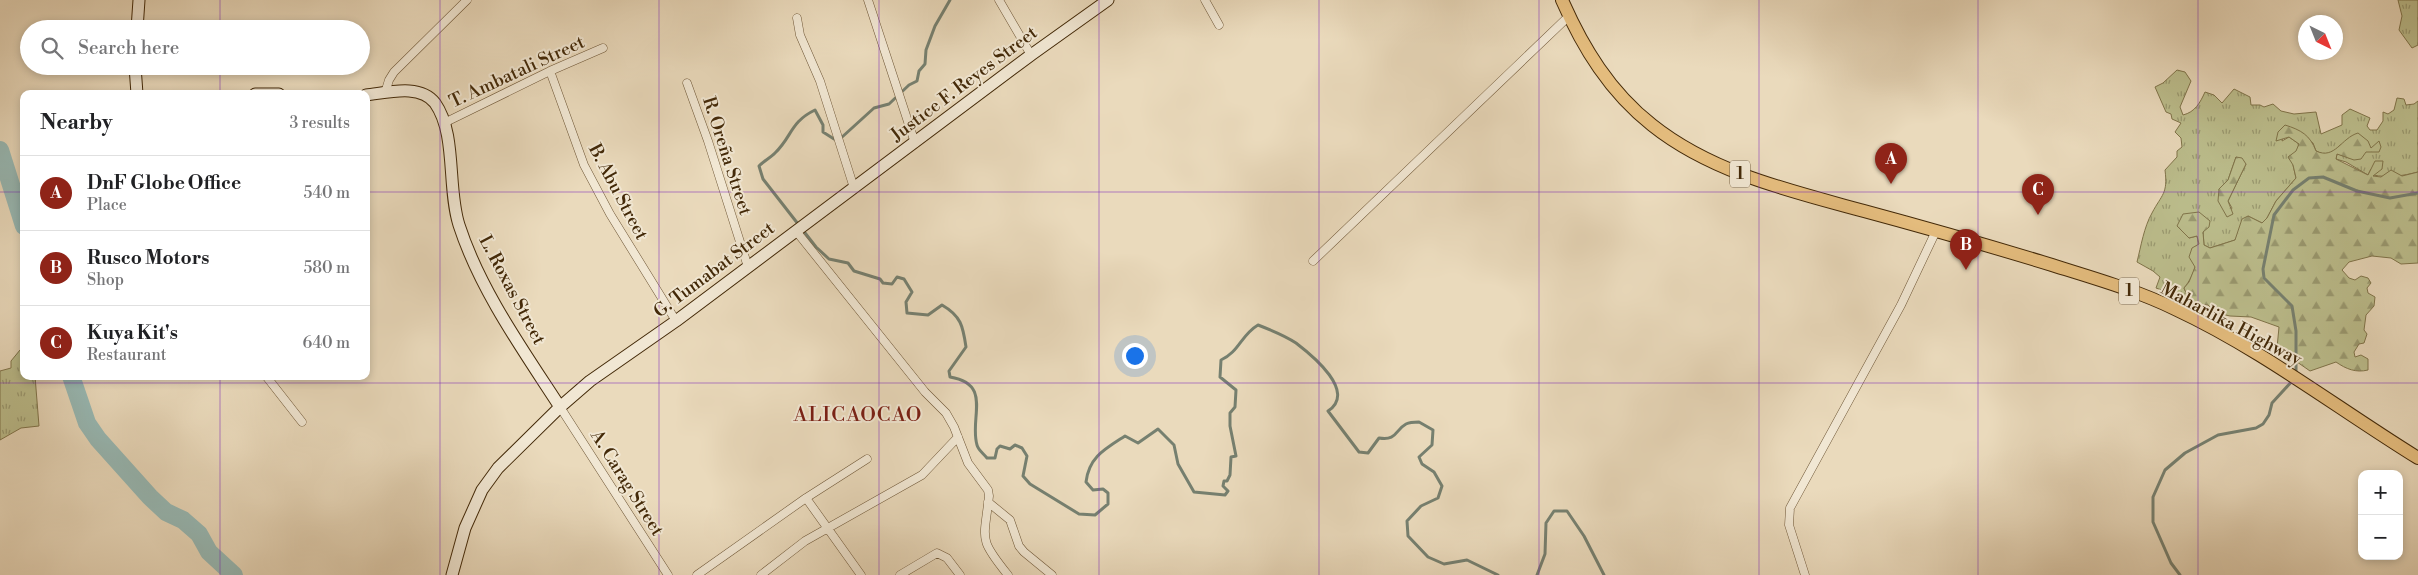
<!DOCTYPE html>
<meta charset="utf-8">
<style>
body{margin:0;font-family:"Libre Bodoni",serif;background:#f6f6f6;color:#202124}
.controls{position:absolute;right:15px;bottom:15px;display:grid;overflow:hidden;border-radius:10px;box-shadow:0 2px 8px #0003}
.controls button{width:45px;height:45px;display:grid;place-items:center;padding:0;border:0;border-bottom:1px solid #e0e0e0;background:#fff;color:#202124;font:25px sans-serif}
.compass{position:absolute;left:2298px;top:15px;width:45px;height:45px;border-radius:50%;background:#fff;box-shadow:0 2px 8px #0003;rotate:137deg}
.you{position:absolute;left:1134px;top:355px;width:18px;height:18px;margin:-12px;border:4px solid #fff;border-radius:50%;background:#1a73e8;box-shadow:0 0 0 8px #1a73e833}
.badge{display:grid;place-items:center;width:32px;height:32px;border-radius:50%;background:#8f2418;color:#fff;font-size:16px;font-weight:700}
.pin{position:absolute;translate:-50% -41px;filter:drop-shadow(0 1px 2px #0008)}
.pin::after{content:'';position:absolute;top:26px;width:18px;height:15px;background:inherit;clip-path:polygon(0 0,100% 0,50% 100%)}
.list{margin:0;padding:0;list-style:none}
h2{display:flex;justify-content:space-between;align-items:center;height:65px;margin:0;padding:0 20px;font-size:21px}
h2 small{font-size:16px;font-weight:400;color:#757577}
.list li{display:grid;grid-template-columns:32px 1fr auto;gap:15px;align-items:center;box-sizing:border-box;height:75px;padding:0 20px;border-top:1px solid #e0e0e0}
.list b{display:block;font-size:19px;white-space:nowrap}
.list p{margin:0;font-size:16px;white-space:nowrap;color:#757577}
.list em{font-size:16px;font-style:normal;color:#757577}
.icon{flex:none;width:28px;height:28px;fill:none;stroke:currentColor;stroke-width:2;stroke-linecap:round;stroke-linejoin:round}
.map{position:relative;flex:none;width:2418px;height:575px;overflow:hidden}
.search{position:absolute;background:#fff;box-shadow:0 2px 8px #0003;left:20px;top:20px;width:350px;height:55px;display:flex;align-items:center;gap:12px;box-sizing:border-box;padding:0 18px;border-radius:28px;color:#757577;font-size:19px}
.panel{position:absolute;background:#fff;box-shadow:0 2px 8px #0003;left:20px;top:90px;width:350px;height:290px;border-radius:10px}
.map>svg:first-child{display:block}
</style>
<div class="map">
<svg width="2418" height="575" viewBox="0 0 2418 575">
<defs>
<pattern id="grass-tufts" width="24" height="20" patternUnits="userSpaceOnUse" patternTransform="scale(1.25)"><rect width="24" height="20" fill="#bcbe8d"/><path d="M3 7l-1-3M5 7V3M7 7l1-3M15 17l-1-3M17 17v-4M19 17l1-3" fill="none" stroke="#9a9a71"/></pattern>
<pattern id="forest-firs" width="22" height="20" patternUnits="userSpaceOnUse" patternTransform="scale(1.25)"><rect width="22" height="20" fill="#bcbe8d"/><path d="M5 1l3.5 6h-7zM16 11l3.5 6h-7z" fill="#9a9a71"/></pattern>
</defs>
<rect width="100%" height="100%" fill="#eadabc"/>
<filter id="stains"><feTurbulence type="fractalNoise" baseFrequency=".004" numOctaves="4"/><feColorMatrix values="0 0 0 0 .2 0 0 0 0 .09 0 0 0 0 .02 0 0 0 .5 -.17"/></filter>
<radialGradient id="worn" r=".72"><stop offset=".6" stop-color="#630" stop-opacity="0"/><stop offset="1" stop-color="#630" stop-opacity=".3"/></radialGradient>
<path fill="url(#grass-tufts)" stroke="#80744a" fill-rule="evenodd" d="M2398,0H2418V45L2412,48L2399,30L2402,16Z
M2177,70L2185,72L2191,81L2180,107L2183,115C2195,112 2200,103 2205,92L2214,95L2222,103L2234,89L2250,97L2251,105H2260L2264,107L2273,104L2281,111L2294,114L2316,112L2321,134L2342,125V115L2350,109L2370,118L2367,126L2370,130H2377L2383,121V112L2388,114L2394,110L2397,98L2404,99L2406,105L2414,104L2418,101V172C2403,176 2388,178 2373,175L2371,169L2368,175L2346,162L2336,159L2337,154C2348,157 2362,155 2371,148L2340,145L2333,153L2323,154L2316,151L2313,143L2285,126L2282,141L2289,137L2299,144L2293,165L2296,178L2276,201L2267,218L2262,223L2248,216L2235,240L2210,248L2204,245L2203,231L2177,226L2189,238L2197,236C2201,253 2195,275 2184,288L2189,300L2156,288L2160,277L2153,271L2137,262C2141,246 2144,227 2152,213C2162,194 2168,194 2165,170L2177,157V151L2182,147L2181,138L2175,132L2181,123L2172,119L2171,114L2166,112L2155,87L2163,83ZM2236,157L2246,164L2228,201L2232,208L2227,216L2219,189L2228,180Z
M20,350L24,351V376H35L39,426L21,428L0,440V371L11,368V361Z"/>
<path fill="url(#forest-firs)" stroke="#80744a" d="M2285,125C2301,130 2310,135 2316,151C2335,160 2341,138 2358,133L2368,141L2371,148L2379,141L2381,147L2379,152H2366L2361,159L2354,160L2337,154L2336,159L2368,175L2375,161H2383L2382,169L2373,176L2381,177L2391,170L2402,176L2418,172V263L2401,264L2391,258L2372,256L2349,262L2342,270L2349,278L2355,280L2361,276L2368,278L2371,283L2367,288L2368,293L2375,297L2374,306L2366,315L2364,330L2367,334L2364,343L2359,344L2354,352L2355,357L2361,355L2368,359V370C2356,373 2346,369 2336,362L2310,371L2277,348L2279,327L2251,317L2230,316L2217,313L2208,305L2195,304L2189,300L2184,288L2189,282L2195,267L2189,257L2192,248L2199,244L2197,236L2189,238L2177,226L2183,214L2199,212L2210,221L2209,227L2203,232L2204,245L2210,248L2235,240L2242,219L2248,216L2262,223L2267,218L2276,201L2296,178L2293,165L2288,157L2296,151L2299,144L2289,137L2276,141L2278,132Z
M2236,157L2242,158L2246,164L2228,201L2233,214L2227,217L2218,201L2219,189L2228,180Z"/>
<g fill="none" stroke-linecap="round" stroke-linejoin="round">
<path stroke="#768070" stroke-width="3" d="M950,0L935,26L926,50L925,64L919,71L917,81L909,85L889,104L874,108L841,138L834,139L823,132V125L815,110C790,122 792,137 775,153C770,158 764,161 759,166L763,179L816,247L829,259L848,263L854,271L880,279L883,283L892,284L897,277L904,279L912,292L906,302L907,313L928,315L942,305C961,316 963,326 966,347L949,371L950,377C993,384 969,418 977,445C978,450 984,454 987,458H995L997,449L1000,446L1010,449L1015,445L1022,448L1027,456L1023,476L1030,484L1079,514L1095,515L1108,504V493L1103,489L1093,490L1086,482C1089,457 1105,449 1125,436L1138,443L1158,429L1174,445L1178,464L1194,492L1225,495L1228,491L1223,486L1224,481H1227L1230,475L1231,457L1236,456L1230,426V413L1235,407L1236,390L1220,377L1221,360C1239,352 1241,335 1258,325C1271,330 1284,335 1296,343C1313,356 1357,392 1328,411L1359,452L1368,453L1379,438C1397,441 1395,430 1406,424C1410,422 1415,422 1419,422L1433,430L1432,445L1419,457L1422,464L1434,472L1442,486L1438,498L1421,506L1407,521L1408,536L1428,557L1444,564L1467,560L1498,575
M2296,374V331L2292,306L2264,278L2263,269L2274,215L2293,190L2309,178L2323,177L2357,191L2390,198L2418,193
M1537,575L1545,554L1546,523L1554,511H1567L1584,536L1604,575
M2180,575L2171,563L2153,522V497L2165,470L2185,453L2218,435L2256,428L2263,424L2269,415L2272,403L2294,379"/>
<path stroke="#98bab6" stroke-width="18" d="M0,150L24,226
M71,376L87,423L98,439L150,497L166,512L183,520L199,534L209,552L234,575"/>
<g stroke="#6d5535" stroke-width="9">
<path id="street" d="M868,0L915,143
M999,0L1031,55
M1205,0L1219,25
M797,18L800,35L820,81L854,188
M550,71L584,165L610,214L676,321
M687,83L708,141L748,267
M385,93L389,80L394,72L467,0
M444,123L550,71L603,48
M796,231L925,392L946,413L954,427L968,463L988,490L989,496C984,541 978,538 1008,575
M1313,261L1569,16
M266,376L302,422
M560,407L668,575
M806,498L867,459
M988,502L1010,520L1019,546L1024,552L1052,575
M697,575L806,498L861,575
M761,575L805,541L922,475L958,437
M900,575L937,553L947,558L960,575
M1805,575L1789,525L1790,508L1901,305L1936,231"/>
</g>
<g stroke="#432908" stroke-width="13">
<path id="secondary" d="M137,29L139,0
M135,66L137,94
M255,94H279
M366,95C386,93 420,83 435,103C457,134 447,188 459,225C480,290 523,350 560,407
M452,575L465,528L482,490L498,468L560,407L590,381L676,321L1031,55L1108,0"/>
</g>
<g stroke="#432908" stroke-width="14">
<path id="primary" d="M1562,0C1583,48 1610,92 1652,125C1712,173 1791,191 1864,211C1927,228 1990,246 2052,265C2093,278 2136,290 2175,309C2261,349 2337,408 2418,458"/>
</g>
<use href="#street" stroke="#f1e7d3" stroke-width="8"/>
<use href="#secondary" stroke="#f1e7d3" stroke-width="11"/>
<use href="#primary" stroke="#e5bd7e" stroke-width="12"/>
</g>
<path fill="none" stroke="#7b2cbf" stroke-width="1" stroke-opacity="0.55" d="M220,0V29M440,0V575M659,0V575M879,0V575M1099,0V575M1319,0V575M1539,0V575M1759,0V575M1978,0V575M2198,0V575M220,66V94M0,192H24M366,192H2418M220,376V575M0,383H2418"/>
<g text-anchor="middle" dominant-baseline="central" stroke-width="4" stroke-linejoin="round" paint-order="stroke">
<g fill="#f1e7d3" stroke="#776245" stroke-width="1">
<rect x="1730" y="160.5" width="20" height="27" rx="4"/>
<rect x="2119" y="277.5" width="20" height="27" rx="4"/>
</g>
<g font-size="16" font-weight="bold" fill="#432908">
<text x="1740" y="174">1</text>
<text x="2129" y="291">1</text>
</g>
<g font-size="18" fill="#432908" stroke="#f1e7d3">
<text transform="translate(517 72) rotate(-25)">T. Ambatali Street</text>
<text transform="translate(964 84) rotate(-37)">Justice F. Reyes Street</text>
<text transform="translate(727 156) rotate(72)">R. Oreña Street</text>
<text transform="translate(618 192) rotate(62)">B. Abu Street</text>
<text transform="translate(714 270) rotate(-37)">G. Tumabat Street</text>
<text transform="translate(512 290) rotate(62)">L. Roxas Street</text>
<text transform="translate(2231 324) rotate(28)">Maharlika Highway</text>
<text transform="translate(627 483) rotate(58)">A. Carag Street</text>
</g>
<g font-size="20" letter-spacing="1" fill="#7a1f14" stroke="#f1e7d3">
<text x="858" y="415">ALICAOCAO</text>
</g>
</g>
<rect width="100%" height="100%" filter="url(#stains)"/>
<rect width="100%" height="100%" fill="url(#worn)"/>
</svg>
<div class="controls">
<button>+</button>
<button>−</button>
</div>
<svg class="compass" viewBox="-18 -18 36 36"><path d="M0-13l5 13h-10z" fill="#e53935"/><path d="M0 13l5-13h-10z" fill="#757577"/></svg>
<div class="you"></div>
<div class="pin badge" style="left:1891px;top:184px">A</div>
<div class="pin badge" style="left:1966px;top:270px">B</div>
<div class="pin badge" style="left:2038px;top:215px">C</div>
<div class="search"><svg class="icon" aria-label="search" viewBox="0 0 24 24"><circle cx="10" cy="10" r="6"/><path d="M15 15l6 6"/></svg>Search here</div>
<section class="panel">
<h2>Nearby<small>3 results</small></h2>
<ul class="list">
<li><span class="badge">A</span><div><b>DnF Globe Office</b><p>Place</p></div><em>540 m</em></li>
<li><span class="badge">B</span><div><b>Rusco Motors</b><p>Shop</p></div><em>580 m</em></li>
<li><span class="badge">C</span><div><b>Kuya Kit's</b><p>Restaurant</p></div><em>640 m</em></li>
</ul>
</section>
</div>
